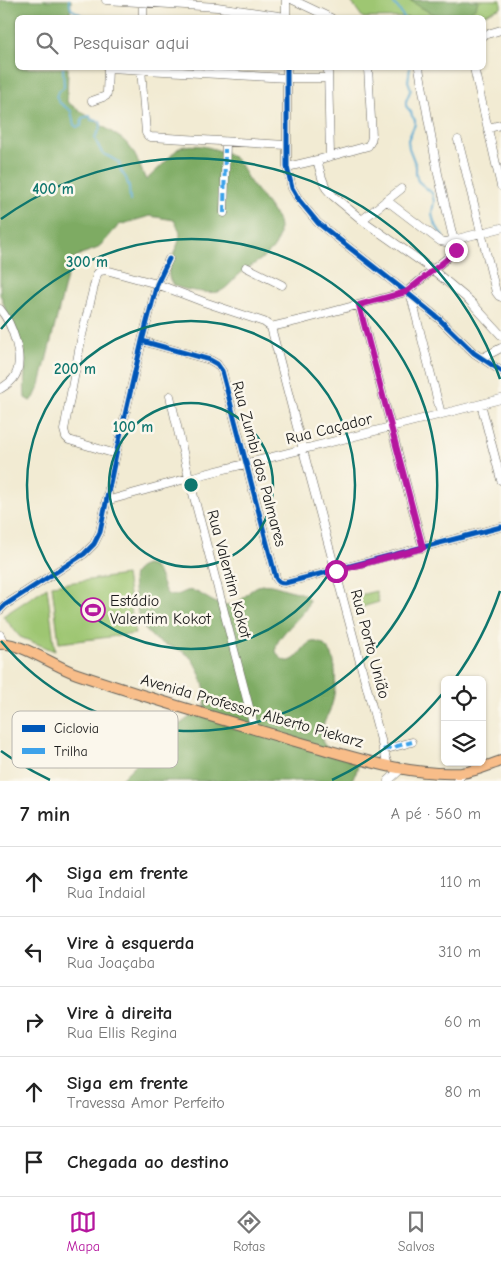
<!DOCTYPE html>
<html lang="pt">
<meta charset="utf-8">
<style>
body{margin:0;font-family:"Comic Neue",sans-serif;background:#f6f6f6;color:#222}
.controls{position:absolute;right:15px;bottom:15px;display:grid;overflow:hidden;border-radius:8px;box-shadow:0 1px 4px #0004}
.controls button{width:45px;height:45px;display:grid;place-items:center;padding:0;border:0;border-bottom:1px solid #e0e0e0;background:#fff;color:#222;font:25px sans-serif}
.stop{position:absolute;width:15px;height:15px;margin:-11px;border:4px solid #b5179e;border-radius:50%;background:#fff}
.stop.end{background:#b5179e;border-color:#fff;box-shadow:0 1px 5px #0008}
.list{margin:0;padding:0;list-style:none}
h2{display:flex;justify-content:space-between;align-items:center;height:65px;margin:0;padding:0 20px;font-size:21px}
h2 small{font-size:16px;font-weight:400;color:#767676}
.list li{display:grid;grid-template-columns:32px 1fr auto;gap:15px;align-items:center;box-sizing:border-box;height:70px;padding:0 20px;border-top:1px solid #e0e0e0}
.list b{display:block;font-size:19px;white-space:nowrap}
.list p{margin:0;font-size:16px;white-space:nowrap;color:#767676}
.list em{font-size:16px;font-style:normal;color:#767676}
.icon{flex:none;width:28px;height:28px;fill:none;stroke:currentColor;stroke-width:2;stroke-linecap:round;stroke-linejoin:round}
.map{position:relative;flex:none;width:501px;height:781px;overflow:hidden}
.search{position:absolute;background:#fff;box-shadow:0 1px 4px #0004;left:15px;right:15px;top:15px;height:55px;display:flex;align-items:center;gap:12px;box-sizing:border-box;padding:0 18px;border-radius:8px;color:#767676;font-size:19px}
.sheet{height:415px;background:#fff}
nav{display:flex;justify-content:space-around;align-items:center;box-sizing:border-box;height:70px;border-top:1px solid #e0e0e0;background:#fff;font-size:14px;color:#767676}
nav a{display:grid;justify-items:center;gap:2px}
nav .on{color:#b5179e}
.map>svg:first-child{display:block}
</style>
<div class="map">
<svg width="501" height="781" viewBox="0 0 501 781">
<rect width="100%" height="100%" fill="#fbf7ec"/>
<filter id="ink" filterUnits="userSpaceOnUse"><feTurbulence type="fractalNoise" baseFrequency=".02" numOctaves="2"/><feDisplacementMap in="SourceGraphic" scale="10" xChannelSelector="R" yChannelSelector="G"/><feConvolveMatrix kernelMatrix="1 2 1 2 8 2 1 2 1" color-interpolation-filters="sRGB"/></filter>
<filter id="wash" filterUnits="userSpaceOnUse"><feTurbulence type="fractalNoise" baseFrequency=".0096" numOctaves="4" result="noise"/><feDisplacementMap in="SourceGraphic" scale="20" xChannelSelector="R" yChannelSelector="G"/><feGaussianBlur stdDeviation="1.12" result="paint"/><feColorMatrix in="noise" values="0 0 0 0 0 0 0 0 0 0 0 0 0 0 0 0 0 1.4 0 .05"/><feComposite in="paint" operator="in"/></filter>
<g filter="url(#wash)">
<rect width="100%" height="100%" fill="#f2ebd3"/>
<path fill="#9ec672" stroke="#5d7147" d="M352,0H410L420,6L478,1V0H501V7L478,17L363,18L352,3Z
M126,575L135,634L59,643L52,585Z
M47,587L55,651L20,637L3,616Z
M376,591L379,602L355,609L352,597Z"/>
<path fill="#7eab64" stroke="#4d6440" d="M0,0H71L70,17L18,18V68H68L67,102L122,139C135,149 139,165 146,180C153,174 161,166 168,159C174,153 177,147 185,146C199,143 222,150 233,157C241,163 243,171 248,179C256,191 267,202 275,215C278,219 279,225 279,230C280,253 256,261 241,273C233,279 228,289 218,292C210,294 180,290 174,285C159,272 180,248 180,234C180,230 176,225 174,220L150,216L119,225L104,242L96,249L81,254L71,261L40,385L34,398L30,401L25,398C23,382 27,366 24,351C22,341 15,332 10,323C6,314 4,303 0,294Z
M410,0H478C476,18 448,19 434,14C426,11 417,5 410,0Z
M146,565C162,566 159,584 168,595C170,595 174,596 176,595C183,594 186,589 194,591C205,595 214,605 226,605C244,606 247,587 262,585C270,583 281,588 289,590C297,592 305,593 309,600C308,604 307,607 305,610C298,620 275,638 276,649C276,653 278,656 282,659C285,661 289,662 292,660C303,655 305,635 322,644C326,646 330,651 332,655C337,669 336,690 332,704C329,716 318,728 322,740C326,754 351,752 358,765L356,773L351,781H119C146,754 173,726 205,707C205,703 206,699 206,695C205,686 197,664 190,657C183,650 174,648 166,645C140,634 137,614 134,589C132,576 133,569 146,565Z"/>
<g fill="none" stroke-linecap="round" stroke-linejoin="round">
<path stroke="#58aad3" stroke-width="2" d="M69,0L71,9L87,18
M390,0L398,8L404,18
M63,68L64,87L58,92L56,97L60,103L71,111L74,125L77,127L81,126L82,118L90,116L91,120L100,121L101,125L100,129L95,137L96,141L102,153L115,160L119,163L121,171L126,178L129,187L130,201
M410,68L408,81L411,89L406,101V106L411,112L412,116L415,120V124L408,140L409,148L416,166V174L418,181L432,193L434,201L432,213L433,218L434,222L443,237"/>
</g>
</g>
<g filter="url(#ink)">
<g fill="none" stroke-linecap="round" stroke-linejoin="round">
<g stroke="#67645c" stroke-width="9">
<path id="minor" d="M106,0L217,7L286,17
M293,0L331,18
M143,18V0
M286,18V0
M484,35L501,30
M110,68L287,78H328
M141,68L146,133L148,136L151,137L286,145
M287,68V167L292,188L299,200L318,223L406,292L438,318L474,353L501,371
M328,68L330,156
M474,68L501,186
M92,101L106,96L107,93L108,68
M488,128L501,125
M458,140L496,292L499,296L501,297
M317,160L322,178L326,188L333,196L362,220L433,270L470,301L501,335
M287,167L317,160L368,146L371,141L372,136L368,68
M386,200L440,241L446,242L453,240L501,228
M224,213L226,142
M362,220L401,189
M246,267L282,285
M411,296L441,414
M359,305L423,548
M0,309C12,323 25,359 15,376C12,382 5,386 0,389
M271,327L303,450L388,766
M271,327L305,319L406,292L446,259L456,250L438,174L419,68
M142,341L210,360L217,364L222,371L276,578C278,582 280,583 285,583L501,527
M482,358L501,348
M170,396L189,478L255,730
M481,404L501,480
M116,454L69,440L66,437L64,430L82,335L97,274L100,271L106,270L157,284L204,302L264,322L271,327
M106,501L189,478L501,399
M0,610L5,605L84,554L94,544L100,532L116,454L142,341L157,284L169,259
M0,635L4,643
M383,750L412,742
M388,781L401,769
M457,781L463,773"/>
</g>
<g stroke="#67645c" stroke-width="12">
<path id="major" d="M0,644C19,641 56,667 77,674C151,699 226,721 302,743C354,757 406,776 461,773C474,772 489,765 501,761"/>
</g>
<use href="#minor" stroke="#fff" stroke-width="8"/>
<use href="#major" stroke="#f8bd89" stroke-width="10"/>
<path stroke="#3da2ea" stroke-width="4" stroke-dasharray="8 4" stroke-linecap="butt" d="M224,213L225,149
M383,750L412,742"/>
<g stroke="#fbf7ec" stroke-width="8">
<path id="cycleway" d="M287,68V167L292,188L299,200L318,223L406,292L438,318L474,353L501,371
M142,341L210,360L217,364L222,371L276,578C278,582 280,583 285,583L501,527
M0,610L5,605L84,554L94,544L100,532L116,454L142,341L157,284L169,259"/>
</g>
<use href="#cycleway" stroke="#0057b8" stroke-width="5"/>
</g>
</g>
<g fill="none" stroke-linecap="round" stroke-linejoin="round" filter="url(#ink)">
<path stroke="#b5179e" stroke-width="6" d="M336,571L423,548L359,305L406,292L446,260L456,250"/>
</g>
<g fill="none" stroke="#0f766e" stroke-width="2.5">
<circle cx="191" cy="485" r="82"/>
<circle cx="191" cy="485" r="164"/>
<path d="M1 329A246 246 0 1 1 1 641"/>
<path d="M500 591A327 327 0 0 1 454 680M443 693A327 327 0 0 1 332 780M50 780A327 327 0 0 1 1 751M1 219A327 327 0 0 1 500 379"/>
</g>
<defs>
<g id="stadium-ring" transform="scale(1.25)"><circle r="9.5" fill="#fbf7ec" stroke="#b5179e" stroke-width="1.5"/><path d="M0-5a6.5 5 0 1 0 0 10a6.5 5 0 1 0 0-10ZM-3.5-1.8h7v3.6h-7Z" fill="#b5179e"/></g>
</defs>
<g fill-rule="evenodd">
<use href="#stadium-ring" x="93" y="610"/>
</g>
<g text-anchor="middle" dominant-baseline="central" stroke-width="5" stroke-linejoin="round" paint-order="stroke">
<g font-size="16" fill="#1c1c1c" stroke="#fbf7ec">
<text transform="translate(329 429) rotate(-14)">Rua Caçador</text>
<text transform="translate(259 464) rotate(75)">Rua Zumbi dos Palmares</text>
<text transform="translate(229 574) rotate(75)">Rua Valentim Kokot</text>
<text transform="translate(370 644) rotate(75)">Rua Porto União</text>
<text transform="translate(252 711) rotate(16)">Avenida Professor Alberto Piekarz</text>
</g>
<g font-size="16" fill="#1c1c1c" stroke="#fbf7ec" text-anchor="start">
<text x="110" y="601">Estádio<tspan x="110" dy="18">Valentim Kokot</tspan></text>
</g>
</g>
<rect x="12" y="711" width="166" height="57" rx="8" fill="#fbf7ec" stroke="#b8b5ae" stroke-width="1"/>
<rect x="22" y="725" width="23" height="7" fill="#0057b8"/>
<rect x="22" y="748" width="23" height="6" fill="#3da2ea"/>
<g font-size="14" fill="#1c1c1c">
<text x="54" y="733">Ciclovia</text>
<text x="54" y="756">Trilha</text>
</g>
<circle cx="191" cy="485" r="8" fill="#0f766e" stroke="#fbf7ec" stroke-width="2.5"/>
<g font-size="15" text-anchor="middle" font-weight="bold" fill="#0f766e" stroke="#fbf7ec" stroke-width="5" stroke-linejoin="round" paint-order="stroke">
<text x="53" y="194">400 m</text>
<text x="87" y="267">300 m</text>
<text x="75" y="374">200 m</text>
<text x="133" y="432">100 m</text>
</g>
</svg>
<div class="controls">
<button><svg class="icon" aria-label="locate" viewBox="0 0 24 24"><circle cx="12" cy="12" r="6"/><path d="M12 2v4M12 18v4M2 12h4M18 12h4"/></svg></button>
<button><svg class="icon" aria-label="layers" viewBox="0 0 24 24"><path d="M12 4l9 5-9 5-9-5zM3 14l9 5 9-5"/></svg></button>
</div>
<div class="stop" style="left:336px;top:571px"></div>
<div class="stop end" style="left:456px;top:250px"></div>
<div class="search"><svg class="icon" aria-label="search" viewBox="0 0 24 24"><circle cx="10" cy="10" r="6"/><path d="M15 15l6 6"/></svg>Pesquisar aqui</div>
</div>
<section class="sheet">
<h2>7 min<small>A pé · 560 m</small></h2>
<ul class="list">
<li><svg class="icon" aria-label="ahead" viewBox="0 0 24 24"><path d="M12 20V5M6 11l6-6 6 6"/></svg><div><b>Siga em frente</b><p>Rua Indaial</p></div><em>110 m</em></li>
<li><svg class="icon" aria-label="left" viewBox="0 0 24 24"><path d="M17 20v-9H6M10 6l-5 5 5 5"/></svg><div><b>Vire à esquerda</b><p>Rua Joaçaba</p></div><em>310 m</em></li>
<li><svg class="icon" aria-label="right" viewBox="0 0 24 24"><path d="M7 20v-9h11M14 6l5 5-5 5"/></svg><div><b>Vire à direita</b><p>Rua Ellis Regina</p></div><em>60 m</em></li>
<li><svg class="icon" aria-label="ahead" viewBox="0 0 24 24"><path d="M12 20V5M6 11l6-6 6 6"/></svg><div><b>Siga em frente</b><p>Travessa Amor Perfeito</p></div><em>80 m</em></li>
<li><svg class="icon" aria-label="arrive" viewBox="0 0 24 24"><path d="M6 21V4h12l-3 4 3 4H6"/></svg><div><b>Chegada ao destino</b></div></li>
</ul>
</section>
<nav>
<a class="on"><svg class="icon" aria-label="map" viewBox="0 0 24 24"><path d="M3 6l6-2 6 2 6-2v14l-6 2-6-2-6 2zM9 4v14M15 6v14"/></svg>Mapa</a>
<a><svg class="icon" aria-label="directions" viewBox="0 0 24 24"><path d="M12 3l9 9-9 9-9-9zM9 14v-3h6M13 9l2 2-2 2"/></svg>Rotas</a>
<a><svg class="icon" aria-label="saved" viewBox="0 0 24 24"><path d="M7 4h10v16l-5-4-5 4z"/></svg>Salvos</a>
</nav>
